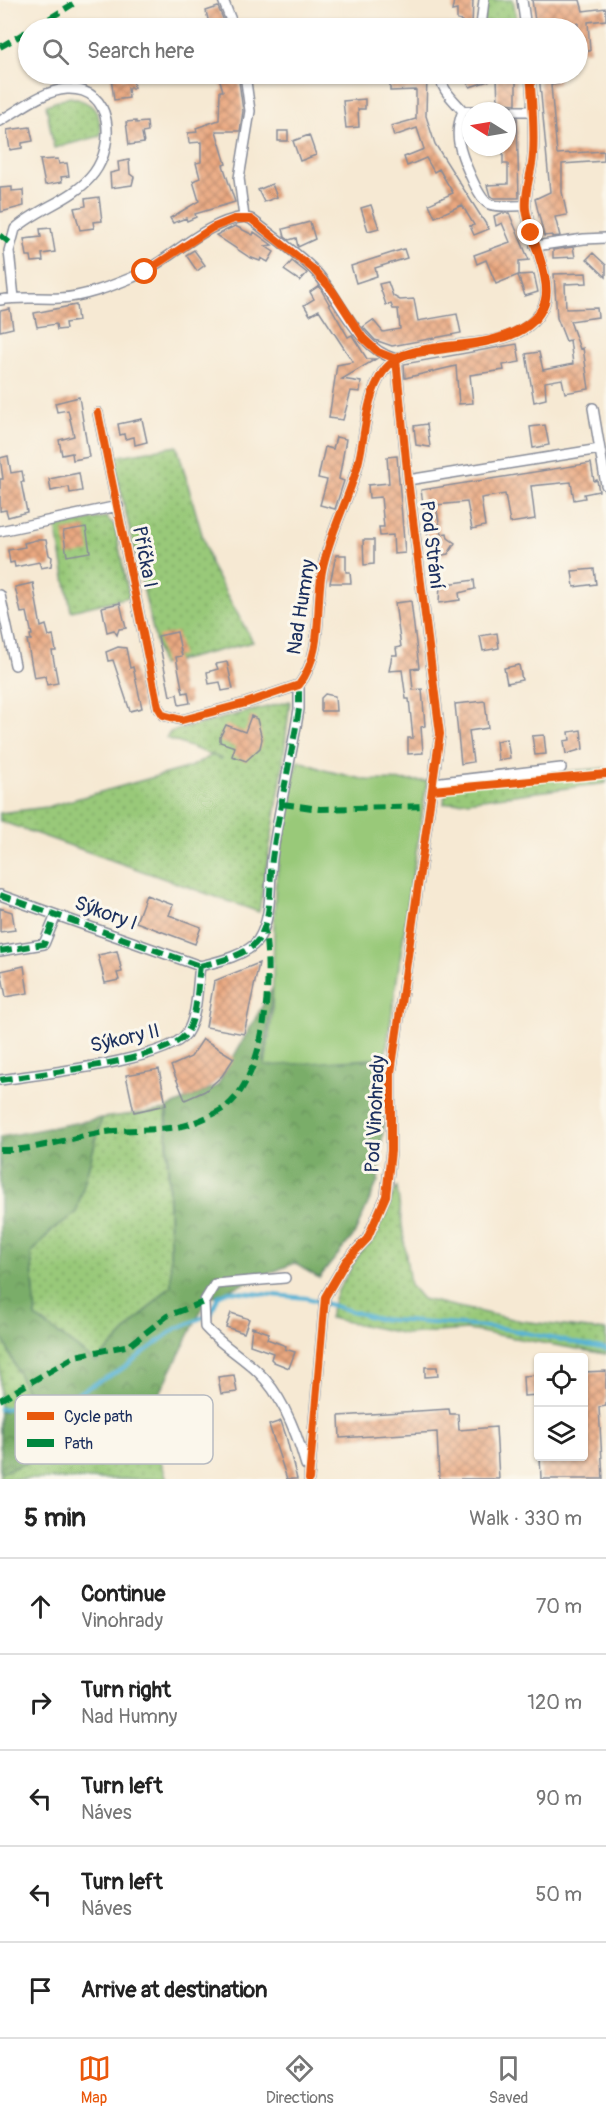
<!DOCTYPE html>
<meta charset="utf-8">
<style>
body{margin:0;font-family:Pangolin,sans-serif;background:#f6f6f6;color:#222}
.controls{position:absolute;right:18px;bottom:18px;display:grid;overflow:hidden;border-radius:6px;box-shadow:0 2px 4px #0004}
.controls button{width:54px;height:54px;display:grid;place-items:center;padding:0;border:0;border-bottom:2px solid #e0e0e0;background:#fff;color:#222;font:30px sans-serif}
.compass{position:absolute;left:462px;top:102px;width:54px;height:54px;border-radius:50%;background:#fff;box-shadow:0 2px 4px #0004;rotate:281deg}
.stop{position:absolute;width:18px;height:18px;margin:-14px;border:4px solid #ea580c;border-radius:50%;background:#fff}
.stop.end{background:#ea580c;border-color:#fff;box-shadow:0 2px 6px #0008}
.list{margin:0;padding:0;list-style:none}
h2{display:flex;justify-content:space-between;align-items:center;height:78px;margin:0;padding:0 24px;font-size:26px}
h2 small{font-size:20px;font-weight:400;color:#767676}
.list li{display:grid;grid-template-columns:39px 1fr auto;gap:18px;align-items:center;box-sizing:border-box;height:96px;padding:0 24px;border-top:2px solid #e0e0e0}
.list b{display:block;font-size:22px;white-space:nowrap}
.list p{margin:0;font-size:20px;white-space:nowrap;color:#767676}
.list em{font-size:20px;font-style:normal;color:#767676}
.icon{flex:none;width:33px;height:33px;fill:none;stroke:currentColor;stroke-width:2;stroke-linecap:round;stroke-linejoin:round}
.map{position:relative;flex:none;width:606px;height:1479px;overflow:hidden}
.search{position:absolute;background:#fff;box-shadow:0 2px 4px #0004;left:18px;right:18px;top:18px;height:66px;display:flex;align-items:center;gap:15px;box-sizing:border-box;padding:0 21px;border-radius:33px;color:#767676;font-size:22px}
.sheet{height:558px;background:#fff}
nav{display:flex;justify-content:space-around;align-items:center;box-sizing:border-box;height:84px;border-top:2px solid #e0e0e0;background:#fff;font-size:16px;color:#767676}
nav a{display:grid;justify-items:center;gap:3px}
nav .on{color:#ea580c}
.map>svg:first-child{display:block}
</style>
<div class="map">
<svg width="606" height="1479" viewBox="0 0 606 1479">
<defs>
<pattern id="grass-dots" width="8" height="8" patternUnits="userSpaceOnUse" patternTransform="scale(1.5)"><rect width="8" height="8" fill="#99c979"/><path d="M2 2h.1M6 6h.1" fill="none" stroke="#7ca466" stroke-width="1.8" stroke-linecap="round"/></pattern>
<pattern id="forest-crowns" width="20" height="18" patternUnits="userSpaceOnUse" patternTransform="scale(1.5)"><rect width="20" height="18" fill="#7aad69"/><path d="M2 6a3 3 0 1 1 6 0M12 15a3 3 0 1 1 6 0" fill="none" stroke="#638d5a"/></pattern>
<pattern id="building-cross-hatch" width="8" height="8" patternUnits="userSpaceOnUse" patternTransform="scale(1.5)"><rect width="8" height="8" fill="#eaa880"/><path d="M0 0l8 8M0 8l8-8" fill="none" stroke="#bd896c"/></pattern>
</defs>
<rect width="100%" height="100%" fill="#fbf7ec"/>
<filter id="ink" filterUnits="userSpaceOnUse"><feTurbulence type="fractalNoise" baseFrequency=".0167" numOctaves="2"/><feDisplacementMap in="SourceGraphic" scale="12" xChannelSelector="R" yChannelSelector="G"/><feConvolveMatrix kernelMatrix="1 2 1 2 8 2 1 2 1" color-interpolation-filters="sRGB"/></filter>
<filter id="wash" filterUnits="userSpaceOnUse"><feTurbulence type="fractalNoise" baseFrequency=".008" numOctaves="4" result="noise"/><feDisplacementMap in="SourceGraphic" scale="24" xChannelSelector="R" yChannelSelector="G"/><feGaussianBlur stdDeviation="1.35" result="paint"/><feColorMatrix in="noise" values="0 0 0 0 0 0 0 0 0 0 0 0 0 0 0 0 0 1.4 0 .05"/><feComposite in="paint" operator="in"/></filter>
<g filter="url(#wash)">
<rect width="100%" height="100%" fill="#f6e9d3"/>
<path fill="url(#grass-dots)" stroke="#5a7c6c" stroke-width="1.5" d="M484,0H513L518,28H484Z
M70,97C94,102 101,112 101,136L54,148L46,105Z
M177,446L211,566L253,642L161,665L113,457Z
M106,517L115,526L129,597L71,611L56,527Z
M290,701L281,780L259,912L0,821V813L47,807L190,767L212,755L222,759L166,738L170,732Z
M606,768V783L444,804L446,781Z
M166,1110L171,1285L96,1362L36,1317L31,1254L51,1231L76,1213L102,1118Z
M397,1187L410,1285L422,1299L522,1321L606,1331V1354L468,1330L405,1334L329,1318L335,1296Z
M0,1332L30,1400L0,1412Z
M124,1416C154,1434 156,1448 167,1479H0V1473L70,1446Z"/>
<path fill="url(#forest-crowns)" stroke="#4a6e64" stroke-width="1.5" d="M273,987L264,1063L390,1059L378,1181L354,1235L319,1278L294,1263L207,1299L149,1415L124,1416L70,1446L0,1473V1412L30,1400L0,1332V1137L102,1118L76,1213L51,1231L31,1254L36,1317L96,1362L171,1285L167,1108L217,1086Z"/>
<path fill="#99c979" stroke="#5a7c6c" stroke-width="1.5" d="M298,760L324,770L366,780L427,781L385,1058L265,1066L272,1014L275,889L286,809Z"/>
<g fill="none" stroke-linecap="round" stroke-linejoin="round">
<path stroke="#57b3d5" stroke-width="4" d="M0,1409L52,1405L76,1394L122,1369L175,1329L211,1314L218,1296L229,1291L307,1298L378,1319L501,1328L606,1349"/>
</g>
<g id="blocks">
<path fill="url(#building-cross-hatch)" d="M454,0H473L472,26L461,27L462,21L457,20V10L452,11Z
M532,0H580L583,11L606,8V20L588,22L590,51H578V23L536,28Z
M218,7L227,28H210L206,11Z
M230,74H238L243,111L240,131H216L226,164L223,165L235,202L195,214L196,217L187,221L186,218L173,223L170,218L199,201L193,181L200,178L196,163L201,162V142L189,143L188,133L197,132L196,128L219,120L220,91H223L219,77Z
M412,74H427L426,116L435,144L489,229L474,235L470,226L474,225L462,205L435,217L429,204L453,193L439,169L434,172L426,158L407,166L404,157L424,149L417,128L394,136L391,126L416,119V90L390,91V81L412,82Z
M461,74H516V104L498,103L497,78L470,87Z
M539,74H558V84L551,85L557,154L604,151V161L562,164V192L567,215L555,217L560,236L552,237V235L544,236L535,199L550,192Z
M122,76V79L133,77L134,88H128L129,98L114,100L111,77Z
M365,99V109H358L359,127L346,128L343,101Z
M507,118H517L519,198H494L490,196L487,185L508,184V164H503V147H507Z
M136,121V123L147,122L148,132L142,133L144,143L129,145L126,122Z
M30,127L33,141L22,143V148L10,150L7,130Z
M278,131H288V141H278Z
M309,135L316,155L300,161L293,141Z
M58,159L59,164L67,163L69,176L61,177L62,182L45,185L40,160Z
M129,160L130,174L134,177L132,185L111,188L110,173L119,171L118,162Z
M272,184L277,197L264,202L258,190Z
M12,187V191L23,190L24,206L1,212L0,188Z
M99,197L102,221L93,222L94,228L80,230L74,208L86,206L85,199Z
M371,205L379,228L368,231L361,208Z
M502,213H509L529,260L519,261V275L534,274L538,292L525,296L518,275L496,284L486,260L477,264L474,255L510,242L502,223L496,226L494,216Z
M310,222L315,239L298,247L296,238L289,240L285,237L283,229Z
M235,226L253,235L254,232L272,245L265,246L274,252L268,262L261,258L260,261L249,257L216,235Z
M51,228L55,252L42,254L43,261L32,262L31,256H27L24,239L41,237L40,229Z
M573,247L575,257L553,258V250Z
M404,249L407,258L375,268L377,276L356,283L351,266Z
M194,250L205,265L197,271L186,255Z
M593,253L606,265V277L587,259Z
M292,261L307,273L300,281L284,270Z
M586,273L587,283L565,284L566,309L597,308L598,317L570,321L580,349L583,348L589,389L565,393L562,379L545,382L546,399L534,402L526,354L539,352L543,370L573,364L570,340L566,341L557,318L554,274Z
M388,282L393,296L400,300L414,299L418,321L457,314L461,333L392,346L375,340L363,327L373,320L383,332L400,329L398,309H393L391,304L386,305L379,284Z
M319,286L348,337L352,335L367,359H376L342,379L361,382L360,392L351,391L343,420L329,418L337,365L353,362L319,310L310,315L304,305L314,299L310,292Z
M76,305L78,321L65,323L66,329L57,330L56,324L37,327L34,313Z
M10,309L13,328L0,331V311Z
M517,344L520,362L503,365L504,370L470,375L473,403L459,404L456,366L405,378L404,364Z
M79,397L89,457L73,460L72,453L62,455L59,440L74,436L68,410L57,412L55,403Z
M142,419L147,442L135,445L134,437L125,439L124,434L120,435L118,424Z
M427,424L430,447L416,445L414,426Z
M545,425L549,445L533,448L530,427Z
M336,437L346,439L339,479L344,481L335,509L320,505L327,480L318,478L325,447L333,449Z
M8,456L11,473L22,471L24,482H21L27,512L8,517L6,510L0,511V479H3L0,458Z
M397,456L405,553L394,554L393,535L380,536L379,527H384L381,497L369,498L368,485L389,483L387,457Z
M591,463L594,481L597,480L599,491L584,494L585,498L574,500L571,482L531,486L535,519L510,523L505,494L481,498L485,526L472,529L467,502L436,505L441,534L447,533L448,538L455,543L448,554L431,557L421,490Z
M79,473L82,491L70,493L69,487L51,491L49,479Z
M86,527L90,552L67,556L63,531Z
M36,540H46L49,555L52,557L51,566L41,568L39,562L15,567L14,562L10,563L8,550L25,547L24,543Z
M363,540H374V564L364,565Z
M336,555H346V572H350L351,583H330Z
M594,569L596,584L574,587L572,571Z
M474,580L475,589L459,593L460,600L439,603L440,585Z
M33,583L41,627L46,625L49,636L53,635L56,651H52L58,683L47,685L45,676L34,678L27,640H31L30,635H32L27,612L21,613L15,587Z
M411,601L419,668L411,669L413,690L422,689L425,726L421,727L423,753L408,754V738H413L409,699H406L402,670L389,671L392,655H397L396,648L401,647L395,603Z
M120,603L126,628L119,629L117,635L114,630L107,632L102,607Z
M177,632L182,656L176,657L183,693L188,692L190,703L179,705L177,694L170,696L158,636Z
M497,633L499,648L483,651L480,636Z
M118,647L126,648L130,668L133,667L142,708L130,711L113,660L108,661L106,652Z
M227,662L233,689L222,691L220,682L209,684L207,672L218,669L216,664Z
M519,665L522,680L507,683L504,668Z
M325,694L335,696L336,711H321V698Z
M485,701L488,728L469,731L473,762L461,764L455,704Z
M251,716L257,719L262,739L260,748L246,761L232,756L235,747L220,742V737L226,725L245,732Z
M581,730L583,749L566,754L564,741L570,740L569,732Z
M544,735L546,754L535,755L532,736Z
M507,739L510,758L498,760L496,741Z
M146,895L173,905L169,915L201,927L195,944L136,922Z
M0,908L12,912L15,930L0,932Z
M117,951L122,972L117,973L119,980L105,983L98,955Z
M259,963L244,1034L206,1027L214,981Z
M24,966L28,993L6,997L1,971Z
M203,1039L234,1058L222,1076L205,1091L185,1100L171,1066L191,1057Z
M159,1069L166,1105L134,1112L126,1075Z
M231,1313L249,1319L244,1333L226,1327Z
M252,1327L269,1333L267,1339L286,1346L285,1349L295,1352L289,1368L274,1362L271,1359L273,1353L250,1345Z
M425,1367H437L438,1376L425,1377Z
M606,1371V1406L599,1407L603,1479H541L540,1456H584V1372Z
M234,1375L237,1392L221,1394L218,1377Z
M538,1375V1395L524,1396L523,1376Z
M449,1409L450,1414H458L459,1430L496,1427L499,1479H439L437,1432L340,1438L339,1416Z
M281,1421L286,1436L297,1479H287L269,1425Z"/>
</g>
</g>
<g filter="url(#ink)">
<use href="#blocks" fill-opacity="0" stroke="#888c98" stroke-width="1.5"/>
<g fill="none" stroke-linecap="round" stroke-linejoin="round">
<g stroke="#888c98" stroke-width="12">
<path id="street" d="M223,0L234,28
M522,0L526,28
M481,26L484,0
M440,74C441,90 453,99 463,111C459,121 457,132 459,143C461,155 478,199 489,204C498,208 515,205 526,206
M463,111H532
M0,121C19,110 44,90 67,89C114,87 115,145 94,173C74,200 39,207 15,229L9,251L14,298
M244,217L251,219C272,236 298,253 316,272C341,299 357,349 396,359
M244,217L239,178L250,111L245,74
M535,246L584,239L606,238
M0,300C20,296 39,299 60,298C83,297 109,287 131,278C170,262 201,223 244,217
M593,408L606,485
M98,413L158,707L163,715L182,720L246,703L299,685C324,651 315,609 322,571C329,535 347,503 357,468C366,438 364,399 383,372C416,325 523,367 545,302C552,279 529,234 526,209C524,191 532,173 533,155C535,128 532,100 530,74
M408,480L600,449
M0,531L118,506
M0,595L15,665
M433,783L561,768
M0,895L200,966
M0,951L44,944L56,915
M200,966C217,962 248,955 258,940C273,917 269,884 272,859C279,808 291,759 299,709V685
M0,1080C37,1074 166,1061 186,1034C198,1017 197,985 200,966
M285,1278L215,1284L204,1302L205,1327C221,1345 242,1356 259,1373C283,1396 297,1434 306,1465
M309,1479L325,1297L346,1261L367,1239L386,1196L391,1151V1073L440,734L408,480L396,359"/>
</g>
<use href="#street" stroke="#fff" stroke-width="9"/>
<path stroke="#00873e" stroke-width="6" stroke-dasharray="12 6" stroke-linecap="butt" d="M34,28L73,4
M0,47L28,31
M0,235L10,243
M282,804L320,809L429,806
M0,895L200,966
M0,951L44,944L56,915
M200,966C217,962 248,955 258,940C273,917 269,884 272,859C279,808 291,759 299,709V685
M0,1080C37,1074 166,1061 186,1034C198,1017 197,985 200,966
M0,1150C34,1151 65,1139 99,1133C126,1128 166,1132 190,1124C201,1120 218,1113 227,1106C267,1073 273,974 264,927
M0,1400L76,1356L130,1345L167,1316L204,1302"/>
<g stroke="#fbf7ec" stroke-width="11">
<path id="cycleway" d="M98,413L158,707L163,715L182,720L246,703L299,685C324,651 315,609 322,571C329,535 347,503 357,468C366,438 364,399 383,372C416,325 523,367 545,302C552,279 529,234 526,209C524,191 532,173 533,155C535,128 532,100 530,74
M432,790L606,774
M309,1479L325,1297L346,1261L367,1239L386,1196L391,1151V1073L440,734L408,480L396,359"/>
</g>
<use href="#cycleway" stroke="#e8590c" stroke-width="8"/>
</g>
</g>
<g fill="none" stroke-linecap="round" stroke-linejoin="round" filter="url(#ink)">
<path stroke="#ea580c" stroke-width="8" d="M145,272L212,228L234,219H251L313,269L332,290L363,338L378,352L396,359L403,355C441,348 541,345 546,295C548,276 537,251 531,233"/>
</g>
<g text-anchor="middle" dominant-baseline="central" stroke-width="6" stroke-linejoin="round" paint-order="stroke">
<g font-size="20" fill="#1b2f5e" stroke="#fbf7ec">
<text transform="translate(432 545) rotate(83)">Pod Strání</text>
<text transform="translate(145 557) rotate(79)">Příčka I</text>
<text transform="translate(301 607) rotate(-81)">Nad Humny</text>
<text transform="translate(106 913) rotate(20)">Sýkory I</text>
<text transform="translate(125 1038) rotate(-13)">Sýkory II</text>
<text transform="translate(375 1114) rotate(-87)">Pod Vinohrady</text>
</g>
</g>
<rect x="15" y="1395" width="198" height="69" rx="9" fill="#fbf7ec" stroke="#b8bbc1" stroke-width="1.5"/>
<rect x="27" y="1412" width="27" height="8" fill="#e8590c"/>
<rect x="27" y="1439" width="27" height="8" fill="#00873e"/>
<g font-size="16" fill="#1b2f5e">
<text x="64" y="1422">Cycle path</text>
<text x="64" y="1449">Path</text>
</g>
</svg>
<div class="controls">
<button><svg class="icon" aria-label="locate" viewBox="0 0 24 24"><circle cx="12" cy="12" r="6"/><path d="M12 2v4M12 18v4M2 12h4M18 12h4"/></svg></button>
<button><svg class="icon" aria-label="layers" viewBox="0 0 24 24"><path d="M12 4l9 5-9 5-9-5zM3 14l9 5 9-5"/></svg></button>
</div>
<svg class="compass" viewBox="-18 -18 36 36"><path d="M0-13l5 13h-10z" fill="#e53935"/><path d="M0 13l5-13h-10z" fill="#767676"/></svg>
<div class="stop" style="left:145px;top:272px"></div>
<div class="stop end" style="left:531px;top:233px"></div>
<div class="search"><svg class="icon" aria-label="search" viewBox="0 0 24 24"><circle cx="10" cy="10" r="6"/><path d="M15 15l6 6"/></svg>Search here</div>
</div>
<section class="sheet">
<h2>5 min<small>Walk · 330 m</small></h2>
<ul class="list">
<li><svg class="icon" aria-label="ahead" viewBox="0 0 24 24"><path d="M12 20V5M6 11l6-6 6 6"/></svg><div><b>Continue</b><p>Vinohrady</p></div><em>70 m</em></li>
<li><svg class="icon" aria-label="right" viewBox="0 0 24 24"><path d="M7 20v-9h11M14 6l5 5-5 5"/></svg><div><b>Turn right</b><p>Nad Humny</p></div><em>120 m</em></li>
<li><svg class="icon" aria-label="left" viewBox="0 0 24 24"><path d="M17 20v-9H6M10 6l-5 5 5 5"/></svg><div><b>Turn left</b><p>Náves</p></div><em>90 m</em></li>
<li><svg class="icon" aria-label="left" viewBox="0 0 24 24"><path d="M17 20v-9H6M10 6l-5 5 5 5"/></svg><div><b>Turn left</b><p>Náves</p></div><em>50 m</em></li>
<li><svg class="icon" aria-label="arrive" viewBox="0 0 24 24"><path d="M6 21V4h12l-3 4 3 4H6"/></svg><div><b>Arrive at destination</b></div></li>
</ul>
</section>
<nav>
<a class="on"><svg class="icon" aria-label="map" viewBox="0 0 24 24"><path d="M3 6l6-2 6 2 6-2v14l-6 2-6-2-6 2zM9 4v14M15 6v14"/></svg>Map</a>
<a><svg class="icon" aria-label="directions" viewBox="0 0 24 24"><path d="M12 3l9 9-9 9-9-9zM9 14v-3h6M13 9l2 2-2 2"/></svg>Directions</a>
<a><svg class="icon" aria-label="saved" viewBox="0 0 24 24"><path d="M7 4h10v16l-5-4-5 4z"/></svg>Saved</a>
</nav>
